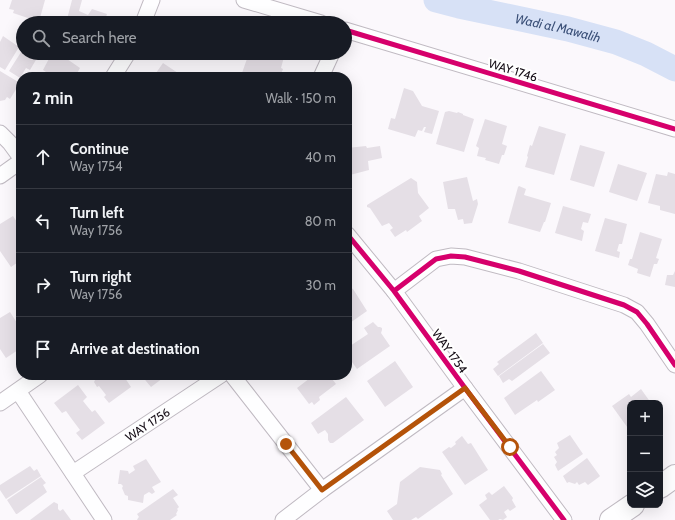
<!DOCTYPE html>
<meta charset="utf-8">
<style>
body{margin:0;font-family:Cabin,sans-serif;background:#20242c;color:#f1f3f6}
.controls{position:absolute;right:12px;bottom:12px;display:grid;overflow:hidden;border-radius:8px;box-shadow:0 4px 16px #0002}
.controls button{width:36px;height:36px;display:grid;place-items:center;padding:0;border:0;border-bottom:1px solid #363941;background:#171b24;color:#f1f3f6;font:20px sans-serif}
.stop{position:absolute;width:12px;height:12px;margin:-9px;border:3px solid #b45309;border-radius:50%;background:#fff}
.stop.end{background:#b45309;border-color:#fff;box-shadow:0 1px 4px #0008}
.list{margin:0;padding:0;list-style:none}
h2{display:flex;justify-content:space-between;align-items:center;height:52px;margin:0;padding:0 16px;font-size:17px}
h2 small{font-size:13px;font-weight:400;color:#9ea1a6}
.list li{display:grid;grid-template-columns:26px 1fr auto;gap:12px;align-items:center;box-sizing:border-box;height:64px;padding:0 16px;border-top:1px solid #363941}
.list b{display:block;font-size:15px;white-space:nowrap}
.list p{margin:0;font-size:13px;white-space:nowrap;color:#9ea1a6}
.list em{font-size:13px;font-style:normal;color:#9ea1a6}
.icon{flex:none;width:22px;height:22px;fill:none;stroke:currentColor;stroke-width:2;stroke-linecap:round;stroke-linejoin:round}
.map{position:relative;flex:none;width:675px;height:520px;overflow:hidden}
.search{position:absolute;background:#171b24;box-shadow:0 4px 16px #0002;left:16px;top:16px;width:336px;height:44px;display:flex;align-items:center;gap:10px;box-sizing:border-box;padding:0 14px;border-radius:22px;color:#9ea1a6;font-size:15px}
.panel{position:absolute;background:#171b24;box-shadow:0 4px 16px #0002;left:16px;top:72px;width:336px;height:308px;border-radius:16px}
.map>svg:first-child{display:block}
</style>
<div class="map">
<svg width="675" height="520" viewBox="0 0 675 520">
<rect width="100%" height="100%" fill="#fbf8fc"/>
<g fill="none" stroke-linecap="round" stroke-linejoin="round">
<path stroke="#d7e1f6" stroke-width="25" id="s1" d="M436,0L459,6L568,29L616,42L646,54L675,69"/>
</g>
<path fill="#e5dfe6" d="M12,0H45L40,18H35L34,20L13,13L14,10L9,9Z
M72,0H82L79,11L88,15L92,9L107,14L104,23H66Z
M195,17L200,19L199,21L205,23H188L189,21L193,22Z
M3,36L19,47L5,70L0,67V42Z
M23,49V53H40L30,70L26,68L20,78L9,71Z
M52,53L65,60L67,59L80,68L75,77H47L44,75L46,72L43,70Z
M193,53H215L213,58L200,54L199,57L192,54Z
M249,53H274L284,57L281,68L283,69L281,74H279L278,77H254L242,73Z
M163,63L184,77H152L151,76L154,72L156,73Z
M0,71L20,83L10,99L7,97L5,100L0,101Z
M404,88L413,91L422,106L439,111L432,134L424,132L426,127H424L422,131L418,130L415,137L388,129L391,118L395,119Z
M449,111L457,113L458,112L463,114V115L474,119L464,152L436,144L445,112Z
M485,119L507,126L502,144L507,146L504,155H502L499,164L485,160L486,158L477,156L479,148L476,146Z
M539,126L566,134L554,175L525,167L528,157L527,156L530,145L532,146Z
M580,145L605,152L594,187L570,180Z
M366,146L367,148L380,146L382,158L368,161L369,170L350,175L348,167H347V148Z
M618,164L647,173L637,201L609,192Z
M668,172L675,174V214L660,210V206L648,203L656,174L667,176Z
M467,177L473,201L477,199L478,204L472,223L464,224L463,219L458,220L455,209H448L443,182Z
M411,178L417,182L418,193L429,208L419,216L422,221L407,232L406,230L395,237L390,230L393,228L389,223L382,226L370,208L367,207V205Z
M519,186L526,189L524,195L551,203L545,222H544L540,232L508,223L518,187Z
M563,206L591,214L588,223L583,222L581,229L584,231L582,241L555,233Z
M13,216L21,228V260L11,267L0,251V224Z
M605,218L627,224L622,244H619L617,251L620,252L619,258L595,251Z
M640,232L662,239L656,258L659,259L657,264H654L650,277L637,273L638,269L628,265L630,259H632Z
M675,271V287L665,285L667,275H673Z
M349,287L353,289L367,311L347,325V289Z
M10,312L21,329V344L17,347L18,350L6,358L0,349V318Z
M373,322L378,327H380L382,328V330L381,333L390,346L357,369L347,355V348L368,334L364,328Z
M536,333L543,343L498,376L493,369L499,364L497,362Z
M543,344L550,353L512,381L509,379L503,383L499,376Z
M395,361L413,387L385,407L367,381Z
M541,371L555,390L538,402L537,400L515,415L504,398Z
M91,375H123L131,387L109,403L104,397L106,395L99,386L97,387L94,382L95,380Z
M141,375H167L151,387Z
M314,375H329L336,384L319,397L320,400L314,405L312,402L309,404L297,388Z
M78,385L87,397L83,401L87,406L92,412L95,410L105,423L82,440L76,433L80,430L71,418L66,411L62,413L54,403Z
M641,389L651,403H630V431L612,406L629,394L631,397Z
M346,397L364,420L333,443H330L328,440V434L325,430L318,434L311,423Z
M570,435L583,454L558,471L555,465L557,462L554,457L557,455L555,452L559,448L557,443Z
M462,436L468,444L471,443L488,470L465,485L442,452L449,447L451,448L456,444L455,442Z
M587,458L600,476L599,477L588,485L585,482L579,485L577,482L575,484L569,482L567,483L563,476Z
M146,459L161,482L152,487L155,492L152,494L149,492L144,495L143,503L128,500V496L125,495L122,488L123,486L121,484H118L120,470L128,471L129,474L135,470L133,466Z
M30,466L34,471L37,469L41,476L6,499L0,490V485Z
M420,467L440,470L442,474L441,475L453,494L418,519L416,517L411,520H393L387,511L397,504L400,482Z
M41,477L46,483L43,485L47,492L17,514H16L7,500Z
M504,486L513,498L512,500L516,507L510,511L508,509L504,512L507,517L503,520L500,519L498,520H490L479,505L487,499L485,495L489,492L492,495Z
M173,489L178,495L173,498L179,507L177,509L178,510L176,514L177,515L170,520H137L138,518L139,517L137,514Z
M54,502L58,504V509L60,511L63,509L71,520H30Z"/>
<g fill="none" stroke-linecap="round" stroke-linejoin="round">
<g stroke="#c0bac2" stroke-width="17">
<g id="street">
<path d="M244,0L321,23"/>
<path d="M143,23L152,0"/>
<path d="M345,30L675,129"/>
<path d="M113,77L128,53"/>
<path d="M321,77L332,53"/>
<path d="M0,133L10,143L21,158"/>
<path d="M0,176L21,161"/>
<path d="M347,234L394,291L465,388L564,520"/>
<path d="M394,291L436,259L451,256L465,257L519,271L624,305L637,312L647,324L675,365"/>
<path d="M232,375L322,490"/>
<path d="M18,391L104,520"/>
<path d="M0,403L40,375"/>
<path id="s2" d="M73,473L221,375"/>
<path d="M283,520L322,490L465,388"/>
</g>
</g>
<g stroke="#c0bac2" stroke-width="24">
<path id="secondary" d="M660,487L675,476
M611,520L633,505"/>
</g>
<use href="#street" stroke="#fefeff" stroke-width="15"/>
<use href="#secondary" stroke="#fefeff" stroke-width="22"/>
<g stroke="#fff" stroke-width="8">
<path id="cycleway" d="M345,30L675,129
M347,234L394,291L465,388L564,520
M394,291L436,259L451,256L465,257L519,271L624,305L637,312L647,324L675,365"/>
</g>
<use href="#cycleway" stroke="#d6006c" stroke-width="5"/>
</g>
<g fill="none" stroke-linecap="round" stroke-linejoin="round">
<path stroke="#b45309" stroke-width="5" d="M286,444L322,490L465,388L510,447"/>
</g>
<g text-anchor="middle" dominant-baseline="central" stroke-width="4" stroke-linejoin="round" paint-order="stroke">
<g font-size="12" fill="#160e17" stroke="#fff">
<text transform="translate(513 70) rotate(17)">WAY 1746</text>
<text transform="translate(450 351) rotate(54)">WAY 1754</text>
<text stroke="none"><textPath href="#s2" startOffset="89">WAY 1756</textPath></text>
</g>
<g font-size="13" font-style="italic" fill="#3a4f77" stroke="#fff">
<text stroke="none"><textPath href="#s1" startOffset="125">Wadi al Mawalih</textPath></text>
</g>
</g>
</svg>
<div class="controls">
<button>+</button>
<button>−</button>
<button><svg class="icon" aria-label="layers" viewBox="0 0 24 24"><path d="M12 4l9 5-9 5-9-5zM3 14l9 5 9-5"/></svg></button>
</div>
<div class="stop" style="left:510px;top:447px"></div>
<div class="stop end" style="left:286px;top:444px"></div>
<div class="search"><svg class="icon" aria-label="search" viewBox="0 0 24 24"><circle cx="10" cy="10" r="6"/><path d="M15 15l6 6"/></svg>Search here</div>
<section class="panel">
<h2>2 min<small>Walk · 150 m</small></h2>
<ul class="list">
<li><svg class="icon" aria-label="ahead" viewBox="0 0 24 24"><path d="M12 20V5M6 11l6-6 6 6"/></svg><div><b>Continue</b><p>Way 1754</p></div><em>40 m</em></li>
<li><svg class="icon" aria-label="left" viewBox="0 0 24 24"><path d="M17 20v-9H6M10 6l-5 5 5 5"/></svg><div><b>Turn left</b><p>Way 1756</p></div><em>80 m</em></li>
<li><svg class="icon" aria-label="right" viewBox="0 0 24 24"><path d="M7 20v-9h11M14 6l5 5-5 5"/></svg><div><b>Turn right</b><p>Way 1756</p></div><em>30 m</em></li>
<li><svg class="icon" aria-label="arrive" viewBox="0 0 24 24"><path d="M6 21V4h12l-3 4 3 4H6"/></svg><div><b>Arrive at destination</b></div></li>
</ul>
</section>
</div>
